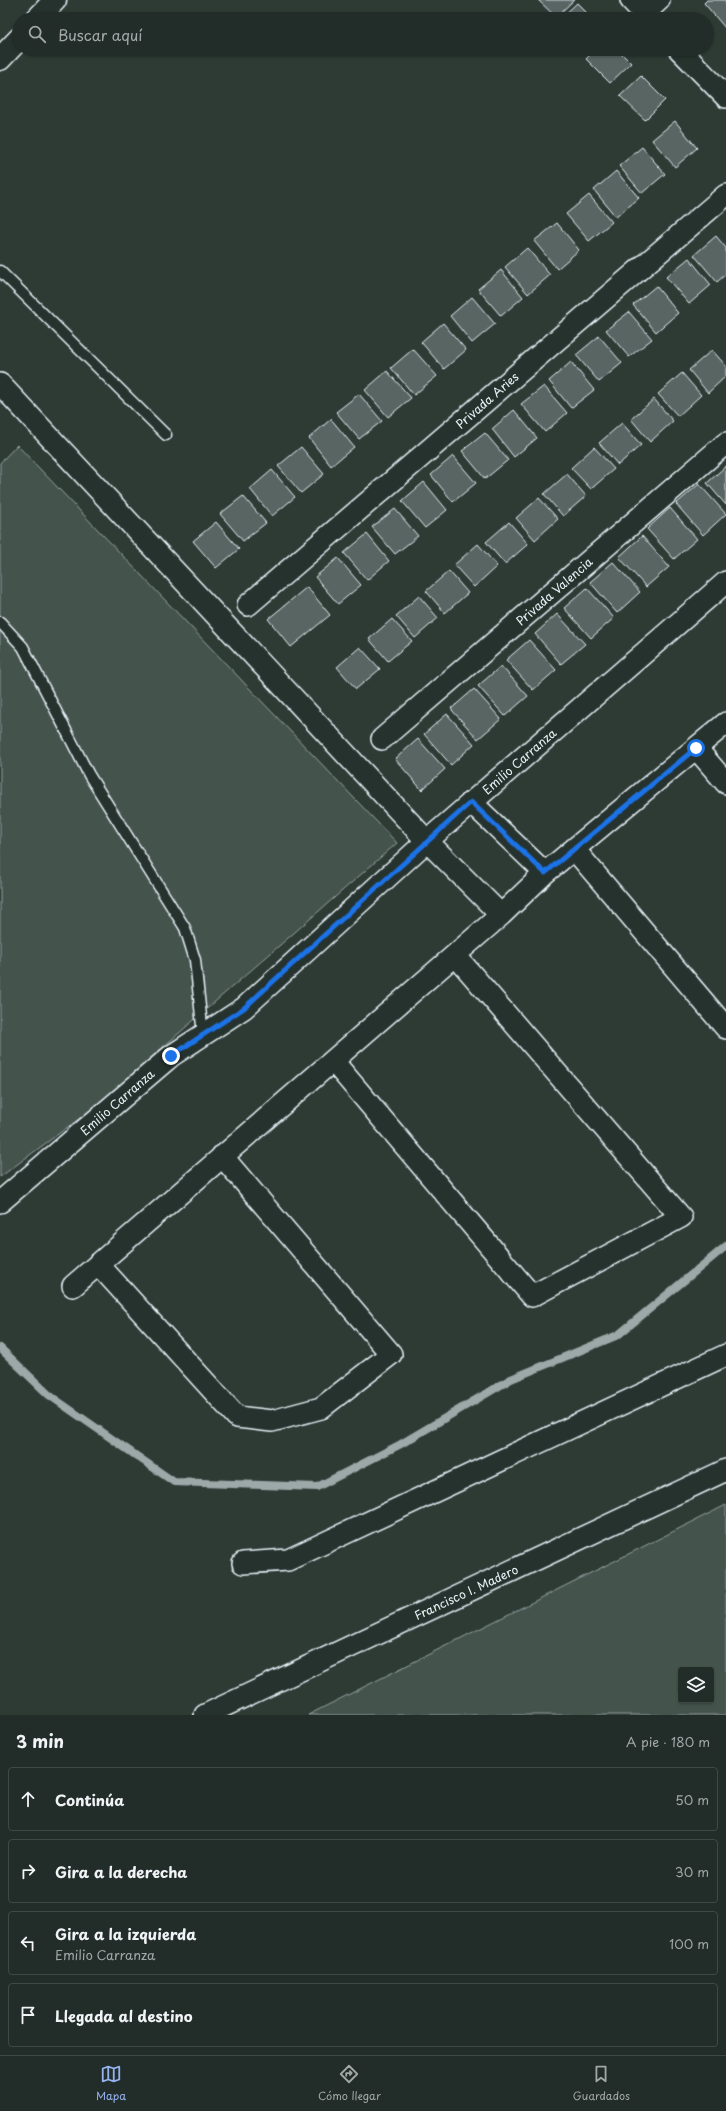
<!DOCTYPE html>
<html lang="es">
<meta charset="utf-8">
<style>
body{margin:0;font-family:"Playpen Sans",sans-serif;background:#2a3430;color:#f1f3f6}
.controls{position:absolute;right:12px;bottom:12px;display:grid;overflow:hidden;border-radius:4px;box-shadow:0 1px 3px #0004}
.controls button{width:36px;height:36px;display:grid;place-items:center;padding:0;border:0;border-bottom:1px solid #3f4845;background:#222c28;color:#f1f3f6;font:20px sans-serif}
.stop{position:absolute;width:12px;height:12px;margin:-9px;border:3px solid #1a73e8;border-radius:50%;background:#fff}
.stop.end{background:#1a73e8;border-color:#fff;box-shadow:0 1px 4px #0008}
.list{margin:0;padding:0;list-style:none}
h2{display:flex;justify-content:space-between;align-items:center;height:52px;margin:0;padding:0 16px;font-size:17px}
h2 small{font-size:13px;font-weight:400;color:#a2a7a8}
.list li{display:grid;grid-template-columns:26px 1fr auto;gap:12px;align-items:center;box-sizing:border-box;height:64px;margin:0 8px 8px;padding:0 8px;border:1px solid #3f4845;border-radius:4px}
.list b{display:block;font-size:15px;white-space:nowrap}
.list p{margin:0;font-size:13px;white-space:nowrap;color:#a2a7a8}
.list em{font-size:13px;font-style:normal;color:#a2a7a8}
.icon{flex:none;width:22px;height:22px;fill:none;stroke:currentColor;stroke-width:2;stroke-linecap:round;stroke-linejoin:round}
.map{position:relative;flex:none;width:726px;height:1715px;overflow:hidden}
.search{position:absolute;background:#222c28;box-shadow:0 1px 3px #0004;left:12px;right:12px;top:12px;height:44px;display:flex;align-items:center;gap:10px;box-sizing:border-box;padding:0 14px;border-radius:22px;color:#a2a7a8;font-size:15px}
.sheet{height:340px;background:#222c28}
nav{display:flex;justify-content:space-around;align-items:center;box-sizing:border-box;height:56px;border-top:1px solid #3f4845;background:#222c28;font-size:11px;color:#a2a7a8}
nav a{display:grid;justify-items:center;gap:2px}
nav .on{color:#95b2f1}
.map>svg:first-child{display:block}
</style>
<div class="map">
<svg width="726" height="1715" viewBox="0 0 726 1715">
<rect width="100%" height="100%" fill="#2e3b35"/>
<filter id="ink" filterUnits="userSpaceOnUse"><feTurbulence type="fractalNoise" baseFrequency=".025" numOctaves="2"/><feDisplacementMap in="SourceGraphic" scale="8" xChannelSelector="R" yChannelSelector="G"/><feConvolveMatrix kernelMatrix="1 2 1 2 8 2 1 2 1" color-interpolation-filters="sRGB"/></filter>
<g filter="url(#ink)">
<path fill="#45524e" stroke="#96a2a3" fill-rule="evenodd" d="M17,445L397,843L92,1109L0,1177V463Z
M726,1505V1715H308ZM681,1670H711V1700H681Z"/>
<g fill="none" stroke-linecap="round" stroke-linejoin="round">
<path stroke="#9da8a9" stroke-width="8" d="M0,1348L49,1395L174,1482L317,1487L401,1444L511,1379L618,1335L726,1246"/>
</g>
<path fill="#596563" stroke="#e8f1f8" d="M538,0H574L556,17Z
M707,0H726V29L704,3Z
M577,3L593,19H560Z
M596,49H617L631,63L610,83L586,59Z
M641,76L665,100L645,120L620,96Z
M675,121L697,148L675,167L652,140Z
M642,147L665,174L642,193L619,166Z
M616,171L639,198L616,217L594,190Z
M589,195L612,222L589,241L566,214Z
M557,223L579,250L557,269L534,241Z
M716,236L726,248V274L717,282L694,255Z
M527,248L550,275L528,294L505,267Z
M689,258L711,285L689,304L666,277Z
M501,270L523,297L501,316L478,289Z
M656,286L678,313L656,332L633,305Z
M472,297L495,324L472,343L450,316Z
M629,312L652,339L629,357L606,330Z
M443,323L466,350L444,369L421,342Z
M599,336L622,363L599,382L576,355Z
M413,349L437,376L414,395L391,368Z
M712,350L726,366V376L708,393L689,370Z
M571,362L594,390L571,408L549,381Z
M387,371L411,398L388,417L365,390Z
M682,373L701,395L678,416L658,394Z
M544,386L567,413L545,432L521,404Z
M359,394L382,421L359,439L336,412Z
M654,399L673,421L650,442L631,419Z
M514,410L537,438L514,457L492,429Z
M331,419L354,447L331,466L309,438Z
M622,423L641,445L618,465L599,443Z
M485,433L508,460L485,479L462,451Z
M301,447L324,474L301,493L278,466Z
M594,447L614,469L591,489L571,468Z
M453,456L476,483L453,502L431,475Z
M726,466V505L707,483Z
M272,470L295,497L272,516L250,489Z
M567,474L586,496L563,516L544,494Z
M424,482L447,510L425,528L402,501Z
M699,484L726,514L703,535L676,504Z
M243,496L266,523L243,541L220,514Z
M539,498L558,519L535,540L516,518Z
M670,508L697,539L674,559L647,529Z
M395,509L418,536L395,554L372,527Z
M216,522L239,549L216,568L193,541Z
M509,522L528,544L505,564L486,542Z
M367,534L389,561L367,580L344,553Z
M642,536L669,567L646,587L619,557Z
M478,544L497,566L474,587L454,565Z
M338,558L361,585L338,604L315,577Z
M613,562L640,592L617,613L590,582Z
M449,571L468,593L445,613L426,591Z
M307,587L330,615L291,647L268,619Z
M587,588L614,618L591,638L564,608Z
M419,596L438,618L415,638L396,616Z
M557,614L585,644L561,664L535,634Z
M392,619L412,641L388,661L369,639Z
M529,640L556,670L533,690L506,660Z
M360,647L380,669L356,689L337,667Z
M501,666L528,696L505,716L478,686Z
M474,689L501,719L478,739L451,709Z
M447,714L474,744L451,765L424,734Z
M418,739L445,769L422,790L395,759Z"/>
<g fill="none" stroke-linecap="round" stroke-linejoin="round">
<g stroke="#e8f1f8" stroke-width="13">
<path id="lane" d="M0,271L166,435
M0,622L23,647L89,775L185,928L195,960L203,1035"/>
</g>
<g stroke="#e8f1f8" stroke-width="24">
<path id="street" d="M631,0L649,19
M644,14L659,0
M679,49L726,97
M0,384L427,841L501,915
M248,605L726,195
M382,739L726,443
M696,748L726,783
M471,802L545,873
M574,849L726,1028
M333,1061L532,1296L681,1217L455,955
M0,1202L171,1056L244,1008L427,841L726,582
M98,1264L237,1417L272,1421L321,1408L391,1354L222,1156
M73,1286L501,915L545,873L726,723
M243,1563L288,1560L726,1355
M205,1715L726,1470"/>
</g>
<g stroke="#e8f1f8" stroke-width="25">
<path id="secondary" d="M37,19L55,0
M0,59L19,39"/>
</g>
<use href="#lane" stroke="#26332d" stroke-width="10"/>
<use href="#street" stroke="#26332d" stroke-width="21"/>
<use href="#secondary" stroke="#26332d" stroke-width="22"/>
</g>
</g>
<g fill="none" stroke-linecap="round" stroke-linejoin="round" filter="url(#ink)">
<path stroke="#1a73e8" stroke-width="5" d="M171,1056L244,1008L471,802L545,873L696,748"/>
</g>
<g text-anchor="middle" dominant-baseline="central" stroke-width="4" stroke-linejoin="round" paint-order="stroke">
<g font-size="12" fill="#e8f1f8" stroke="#26332d">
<text transform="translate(487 400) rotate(-41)">Privada Aries</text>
<text transform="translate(554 591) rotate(-41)">Privada Valencia</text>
<text transform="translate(519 761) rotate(-41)">Emilio Carranza</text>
<text transform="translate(117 1102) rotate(-41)">Emilio Carranza</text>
<text transform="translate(466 1592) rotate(-25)">Francisco I. Madero</text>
</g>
</g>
</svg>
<div class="controls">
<button><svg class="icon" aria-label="layers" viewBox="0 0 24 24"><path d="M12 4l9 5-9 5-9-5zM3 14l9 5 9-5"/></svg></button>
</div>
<div class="stop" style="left:696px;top:748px"></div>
<div class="stop end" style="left:171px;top:1056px"></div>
<div class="search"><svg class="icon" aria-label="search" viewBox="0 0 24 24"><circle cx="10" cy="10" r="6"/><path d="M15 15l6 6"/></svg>Buscar aquí</div>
</div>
<section class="sheet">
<h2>3 min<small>A pie · 180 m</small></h2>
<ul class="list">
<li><svg class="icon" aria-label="ahead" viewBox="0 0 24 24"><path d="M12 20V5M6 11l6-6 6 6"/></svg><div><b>Continúa</b></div><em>50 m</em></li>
<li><svg class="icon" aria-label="right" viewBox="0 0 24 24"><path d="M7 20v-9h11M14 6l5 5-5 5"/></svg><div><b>Gira a la derecha</b></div><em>30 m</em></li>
<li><svg class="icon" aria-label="left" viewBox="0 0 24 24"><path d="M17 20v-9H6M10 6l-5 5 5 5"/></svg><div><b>Gira a la izquierda</b><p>Emilio Carranza</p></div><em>100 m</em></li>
<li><svg class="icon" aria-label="arrive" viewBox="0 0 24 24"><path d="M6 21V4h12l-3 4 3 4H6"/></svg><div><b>Llegada al destino</b></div></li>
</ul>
</section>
<nav>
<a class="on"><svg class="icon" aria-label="map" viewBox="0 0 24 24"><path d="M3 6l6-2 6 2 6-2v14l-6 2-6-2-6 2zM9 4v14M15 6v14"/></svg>Mapa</a>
<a><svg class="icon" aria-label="directions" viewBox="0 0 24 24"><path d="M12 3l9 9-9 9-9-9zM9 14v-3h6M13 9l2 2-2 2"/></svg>Cómo llegar</a>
<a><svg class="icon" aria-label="saved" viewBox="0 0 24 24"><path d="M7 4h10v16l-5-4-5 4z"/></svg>Guardados</a>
</nav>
